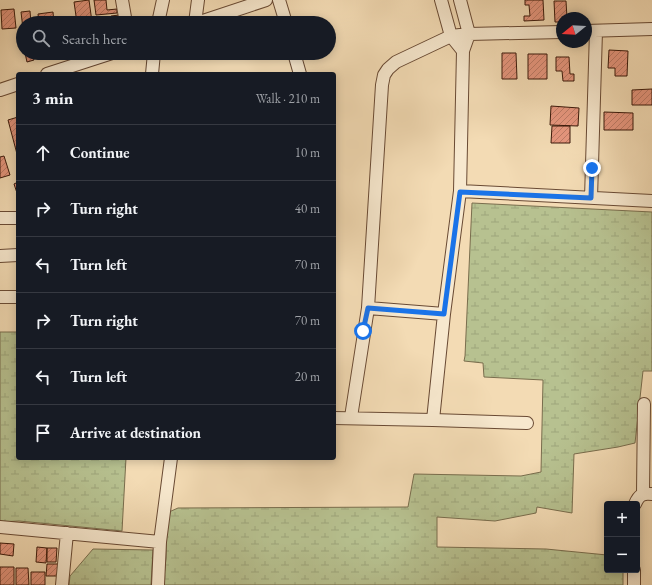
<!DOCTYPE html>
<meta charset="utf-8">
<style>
body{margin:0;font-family:"EB Garamond",serif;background:#20242c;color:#f1f3f6}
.controls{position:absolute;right:12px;bottom:12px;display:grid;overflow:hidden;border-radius:4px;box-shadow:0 2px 10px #0003}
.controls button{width:36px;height:36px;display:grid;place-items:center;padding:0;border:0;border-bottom:1px solid #363941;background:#171b24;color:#f1f3f6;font:20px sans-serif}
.compass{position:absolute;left:556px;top:12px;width:36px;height:36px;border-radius:50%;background:#171b24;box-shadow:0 2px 10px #0003;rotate:252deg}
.stop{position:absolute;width:12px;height:12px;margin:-9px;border:3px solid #1a73e8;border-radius:50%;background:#fff}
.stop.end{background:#1a73e8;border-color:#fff;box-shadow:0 1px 4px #0008}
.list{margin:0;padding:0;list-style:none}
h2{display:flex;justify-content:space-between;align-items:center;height:52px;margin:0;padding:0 16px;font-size:17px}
h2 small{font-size:13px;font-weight:400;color:#9ea1a6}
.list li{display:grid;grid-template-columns:26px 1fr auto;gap:12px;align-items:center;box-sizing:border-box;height:56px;padding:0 16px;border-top:1px solid #363941}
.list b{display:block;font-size:15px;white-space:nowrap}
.list em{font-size:13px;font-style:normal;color:#9ea1a6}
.icon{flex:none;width:22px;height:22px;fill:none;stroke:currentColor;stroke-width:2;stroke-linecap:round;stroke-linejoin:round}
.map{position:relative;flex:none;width:652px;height:585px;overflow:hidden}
.search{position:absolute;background:#171b24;box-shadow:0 2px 10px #0003;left:16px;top:16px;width:320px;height:44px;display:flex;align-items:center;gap:10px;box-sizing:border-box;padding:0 14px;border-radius:22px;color:#9ea1a6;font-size:15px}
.panel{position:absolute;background:#171b24;box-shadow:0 2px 10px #0003;left:16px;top:72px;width:320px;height:388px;border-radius:4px}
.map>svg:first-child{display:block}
</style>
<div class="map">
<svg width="652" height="585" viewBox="0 0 652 585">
<defs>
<pattern id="wetland-marsh" width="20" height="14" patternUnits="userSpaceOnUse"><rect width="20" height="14" fill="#b7c190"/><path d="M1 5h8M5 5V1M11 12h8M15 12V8" fill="none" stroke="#9ea57b"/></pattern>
<pattern id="building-hatch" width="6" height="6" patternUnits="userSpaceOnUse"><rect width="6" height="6" fill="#e6967e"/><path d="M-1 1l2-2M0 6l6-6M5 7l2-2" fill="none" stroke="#bc7a65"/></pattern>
</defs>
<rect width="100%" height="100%" fill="#f3dbb4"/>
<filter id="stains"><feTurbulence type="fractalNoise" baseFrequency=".005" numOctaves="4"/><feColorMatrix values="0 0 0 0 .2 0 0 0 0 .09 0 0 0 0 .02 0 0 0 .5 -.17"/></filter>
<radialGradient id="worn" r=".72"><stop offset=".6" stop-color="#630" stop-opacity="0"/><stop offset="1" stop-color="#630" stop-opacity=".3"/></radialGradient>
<path fill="url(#wetland-marsh)" stroke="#796d4d" d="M472,203L652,212V371H643L635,443L618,447L574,454L572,513L537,507L536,513L495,521L437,517V547L546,549L607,555V570H623V585H163L166,558V524L169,512L178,508L408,507L414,474L521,476L541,472L543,380L484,377L483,363L464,361L465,356Z
M0,332H18V458H126L122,531L19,521L0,522Z
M93,549L153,550L151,585H69L70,576Z"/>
<path fill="url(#building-hatch)" stroke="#3b190a" d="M89,0L92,22L77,23L74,2Z
M94,0H106L107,10L117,9V13L96,15Z
M525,0H543L544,20L524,21V16H530L529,5H525Z
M554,1H566L567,18H562V22H555Z
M14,9L16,28L2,29L1,10Z
M30,11L31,23H23V29L21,12Z
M53,12L54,23H39L38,14Z
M119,15V23H112L111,16Z
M109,18V23H95L94,19Z
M609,50L628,51L627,76H615V68H608Z
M25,53H32L34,60L27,62Z
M42,53H48L49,59H43Z
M502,53H516L517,79H502Z
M528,54H547V79H528Z
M556,57H569L570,74H574V81H563L562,71H556Z
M652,89V105H632V90Z
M551,106L579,108L578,126L550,125Z
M604,112L633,113V130H604Z
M18,117V154H17L8,120Z
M552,126H570V143H551Z
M4,156L10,175L0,178V157Z
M18,182V196L14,184Z
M0,543L14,544L13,556L0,554Z
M37,547L47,548L46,563L36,562Z
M47,548H57L56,562H47Z
M47,564H61L60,576H46Z
M0,567H14V585H0Z
M16,568H28L29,585H16Z
M31,572H45V585H31Z"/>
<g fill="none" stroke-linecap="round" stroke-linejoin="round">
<g stroke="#694a34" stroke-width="14">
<path id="minor" d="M122,0L126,23
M279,0L286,23
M441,0L451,36L463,51L469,34L460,0
M158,23L163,0
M195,23L198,0
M197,23L266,0
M586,31L652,29
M294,53L300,74
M47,74L112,53
M152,74L154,53
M0,90L18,84
M460,191L652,201
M591,198L596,31
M0,218H18
M0,256L18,255
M0,297H18
M368,308L444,314
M351,417L368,308L382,85L384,75L388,69L396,62L451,36L469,34L562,32
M334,418L433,420L444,314L460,191L463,51
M433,420L527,423
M643,493L644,404
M635,504C639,495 642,493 652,494
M0,527L160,542L158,585
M160,542L171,458
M634,570V585
M62,585L67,533"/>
</g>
<use href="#minor" stroke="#f7e8ce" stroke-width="12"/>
</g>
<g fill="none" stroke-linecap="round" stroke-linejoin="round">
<path stroke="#1a73e8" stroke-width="5" d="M363,331L368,308L444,314L460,192L591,198L592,168"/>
</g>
<rect width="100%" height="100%" filter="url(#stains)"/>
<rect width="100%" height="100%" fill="url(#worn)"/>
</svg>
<div class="controls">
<button>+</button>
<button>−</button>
</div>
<svg class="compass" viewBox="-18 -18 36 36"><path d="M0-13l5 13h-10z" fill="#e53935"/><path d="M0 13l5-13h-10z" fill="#9ea1a6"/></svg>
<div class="stop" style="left:363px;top:331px"></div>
<div class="stop end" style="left:592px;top:168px"></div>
<div class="search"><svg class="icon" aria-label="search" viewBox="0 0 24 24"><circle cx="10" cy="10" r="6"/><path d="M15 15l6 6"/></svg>Search here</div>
<section class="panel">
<h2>3 min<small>Walk · 210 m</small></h2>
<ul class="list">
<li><svg class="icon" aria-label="ahead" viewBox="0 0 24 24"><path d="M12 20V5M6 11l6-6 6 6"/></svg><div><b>Continue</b></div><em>10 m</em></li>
<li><svg class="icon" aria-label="right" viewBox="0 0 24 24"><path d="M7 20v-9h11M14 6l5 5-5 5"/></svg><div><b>Turn right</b></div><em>40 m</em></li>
<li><svg class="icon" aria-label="left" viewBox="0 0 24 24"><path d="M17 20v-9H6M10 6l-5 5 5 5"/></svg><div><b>Turn left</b></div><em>70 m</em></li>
<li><svg class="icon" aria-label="right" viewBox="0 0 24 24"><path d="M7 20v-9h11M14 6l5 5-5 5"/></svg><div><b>Turn right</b></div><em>70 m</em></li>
<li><svg class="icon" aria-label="left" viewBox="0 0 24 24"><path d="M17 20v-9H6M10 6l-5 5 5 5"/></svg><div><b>Turn left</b></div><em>20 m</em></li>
<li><svg class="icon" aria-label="arrive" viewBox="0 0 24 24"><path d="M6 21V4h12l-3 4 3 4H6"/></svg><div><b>Arrive at destination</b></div></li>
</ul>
</section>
</div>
